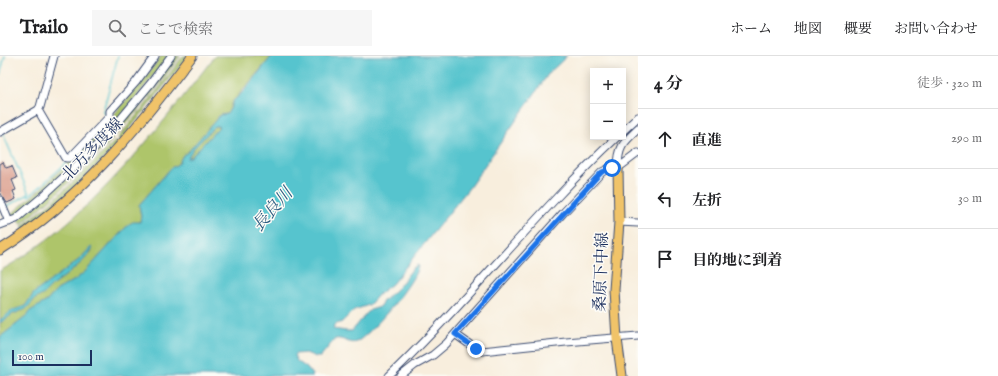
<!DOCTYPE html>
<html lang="ja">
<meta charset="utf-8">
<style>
body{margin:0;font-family:"IM FELL English","Noto Serif JP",serif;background:#f6f6f6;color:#202124}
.controls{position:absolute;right:12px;top:12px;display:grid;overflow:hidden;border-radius:0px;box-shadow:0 2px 10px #0003}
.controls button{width:36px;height:36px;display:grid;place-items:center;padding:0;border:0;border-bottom:1px solid #e0e0e0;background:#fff;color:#202124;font:20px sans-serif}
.scale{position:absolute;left:12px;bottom:10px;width:80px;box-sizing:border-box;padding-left:4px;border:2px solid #1b2f5e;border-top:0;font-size:11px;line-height:14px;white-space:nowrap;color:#1b2f5e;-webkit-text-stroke:3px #fdfcf7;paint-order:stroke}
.stop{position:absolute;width:12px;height:12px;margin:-9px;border:3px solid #1a73e8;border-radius:50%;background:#fff}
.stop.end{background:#1a73e8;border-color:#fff;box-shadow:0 1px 4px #0008}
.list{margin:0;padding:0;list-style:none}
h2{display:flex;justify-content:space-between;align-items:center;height:52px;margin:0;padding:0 16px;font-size:17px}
h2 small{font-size:13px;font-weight:400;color:#757577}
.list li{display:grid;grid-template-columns:26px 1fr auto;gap:12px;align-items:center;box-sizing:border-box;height:60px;padding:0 16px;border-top:1px solid #e0e0e0}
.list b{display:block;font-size:15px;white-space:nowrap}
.list em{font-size:13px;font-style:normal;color:#757577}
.icon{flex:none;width:22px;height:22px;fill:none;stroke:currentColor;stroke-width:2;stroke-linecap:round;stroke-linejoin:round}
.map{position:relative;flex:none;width:638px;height:320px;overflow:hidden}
header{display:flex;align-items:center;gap:24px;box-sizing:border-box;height:56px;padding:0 20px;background:#fff;border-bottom:1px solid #e0e0e0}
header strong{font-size:19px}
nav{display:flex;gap:22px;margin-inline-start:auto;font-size:14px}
.search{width:280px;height:36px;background:#f6f6f6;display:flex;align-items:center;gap:10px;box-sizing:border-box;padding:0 14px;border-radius:0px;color:#757577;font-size:15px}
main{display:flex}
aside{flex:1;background:#fff}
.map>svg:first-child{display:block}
</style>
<header>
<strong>Trailo</strong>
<div class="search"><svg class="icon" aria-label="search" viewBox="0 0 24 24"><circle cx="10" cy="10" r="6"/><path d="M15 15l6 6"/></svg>ここで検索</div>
<nav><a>ホーム</a><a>地図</a><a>概要</a><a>お問い合わせ</a></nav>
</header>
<main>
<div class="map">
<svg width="638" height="320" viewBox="0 0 638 320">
<rect width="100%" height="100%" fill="#fdfcf7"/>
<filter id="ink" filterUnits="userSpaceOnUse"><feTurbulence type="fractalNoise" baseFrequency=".025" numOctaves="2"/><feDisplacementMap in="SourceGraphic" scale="8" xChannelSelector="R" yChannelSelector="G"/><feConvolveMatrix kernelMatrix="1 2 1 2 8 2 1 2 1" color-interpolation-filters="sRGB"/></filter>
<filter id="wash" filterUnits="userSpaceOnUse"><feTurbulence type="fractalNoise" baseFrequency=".012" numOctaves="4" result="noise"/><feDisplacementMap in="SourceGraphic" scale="16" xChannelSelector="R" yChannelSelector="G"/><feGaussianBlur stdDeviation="0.9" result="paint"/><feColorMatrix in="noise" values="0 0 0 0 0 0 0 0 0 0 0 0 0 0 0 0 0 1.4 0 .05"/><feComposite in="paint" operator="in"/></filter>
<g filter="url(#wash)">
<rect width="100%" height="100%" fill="#f8eedd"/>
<path fill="#aec56a" stroke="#647a64" d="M161,0H169L109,75L104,70L145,22Z
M173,0H180L153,36L115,80L111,77Z
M183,0H188L120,85L118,82L155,37Z
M215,0H272L231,48L230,53L227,58L220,59L188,96L183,99L178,108L171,112L139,149L141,160L140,166H138L125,172L86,215L75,224L57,234L47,245L30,255L27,260L0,281V267L13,258L26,253L35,243L69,217L84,204L92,195L91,191L80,203L34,237L25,250L0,264V215C89,164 153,79 215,0Z
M215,70H218L219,71L191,101L187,103L193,93Z
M102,72L107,77L78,106L14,162L9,160C42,133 72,104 102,72Z
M109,79L113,83C83,113 54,142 21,168L18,164Z
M115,85L118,88C88,118 58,147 25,174L22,170C56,144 85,115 115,85Z"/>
<path fill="#57c4ce" stroke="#397a96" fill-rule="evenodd" d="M272,0H567L549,17L469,132L392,228L380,237L369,249L354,254L342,266L334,269L333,273L346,275H352L367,257L370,254L377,252L381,249L383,245L391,238L401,228L413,212L418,209C418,223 370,280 356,286C349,289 343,281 335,283L320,301H316L306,297L295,298L294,299L297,305L307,312L313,320H0V281L27,260L30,255L47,245L57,234L75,224L86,215L129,168L133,166H140L141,160L139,149L171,112L178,108L183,99L188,96L220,59L227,58L230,53L233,45L244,35ZM215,70H218L219,71L191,101L187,103L193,93Z
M91,191L93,192L84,204L69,217L53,229L44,238L35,243L26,253L13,258L0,267V264L13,254L25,250L34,237L80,203Z"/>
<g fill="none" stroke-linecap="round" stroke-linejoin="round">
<path stroke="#57c4ce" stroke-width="1.5" d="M0,19L5,0
M106,60L103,55L118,0
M3,78L29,138
M5,151L29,138V140L33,137L66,107
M0,156H1"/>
</g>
<g id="blocks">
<path fill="#d79380" d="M3,106L6,112L12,110L17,122L12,124L16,134L13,135L16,143L7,147L0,136V108Z"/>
</g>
</g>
<g filter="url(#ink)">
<use href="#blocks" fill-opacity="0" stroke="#3c4c71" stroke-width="1"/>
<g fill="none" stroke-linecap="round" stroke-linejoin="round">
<g stroke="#3c4c71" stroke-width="9">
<path id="minor" d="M38,54L66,102H70L110,60V55L136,26L155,0
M623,75L638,61
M0,76L38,54L40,51L54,0
M618,112C618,91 623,87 638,73
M0,144L9,166
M619,166L638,167
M0,169L16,163L42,141L79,107L109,77L151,27L171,0
M455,278L476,293L482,295L566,286L638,280
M389,320C469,244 536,157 617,81
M401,320L415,309L433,299L446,288L564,156L602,116L608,113L618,112L638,97"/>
</g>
<g stroke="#3c4c71" stroke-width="11">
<path id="major" d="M618,112L619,166L614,234L617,283L622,320
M0,194C78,146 138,72 192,0"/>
</g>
<use href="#minor" stroke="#fff" stroke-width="7"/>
<use href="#major" stroke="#f0c369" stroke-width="9"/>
</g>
</g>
<g fill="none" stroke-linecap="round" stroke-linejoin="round" filter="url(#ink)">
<path stroke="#1a73e8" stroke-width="5" d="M476,293L455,278L596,122L602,116L612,112"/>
</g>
<g text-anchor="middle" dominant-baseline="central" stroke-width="3" stroke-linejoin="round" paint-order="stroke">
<g font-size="16" fill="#1b2f5e" stroke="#fdfcf7">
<text transform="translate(93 94) rotate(-46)">北方多度線</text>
<text transform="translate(602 216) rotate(-88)">桑原下中線</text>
</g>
<g font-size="17" font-style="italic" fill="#2d5c80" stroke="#fdfcf7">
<text transform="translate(273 154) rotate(-49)">長良川</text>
</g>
</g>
</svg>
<div class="controls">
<button>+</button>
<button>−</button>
</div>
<div class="scale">100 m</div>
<div class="stop" style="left:612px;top:112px"></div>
<div class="stop end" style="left:476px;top:293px"></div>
</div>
<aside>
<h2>4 分<small>徒歩 · 320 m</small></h2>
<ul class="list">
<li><svg class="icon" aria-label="ahead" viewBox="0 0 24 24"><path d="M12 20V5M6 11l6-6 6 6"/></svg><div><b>直進</b></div><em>290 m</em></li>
<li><svg class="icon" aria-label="left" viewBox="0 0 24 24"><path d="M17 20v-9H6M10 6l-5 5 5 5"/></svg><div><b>左折</b></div><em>30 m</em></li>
<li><svg class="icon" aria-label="arrive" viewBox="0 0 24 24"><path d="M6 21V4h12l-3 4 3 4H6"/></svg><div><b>目的地に到着</b></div></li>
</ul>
</aside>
</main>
